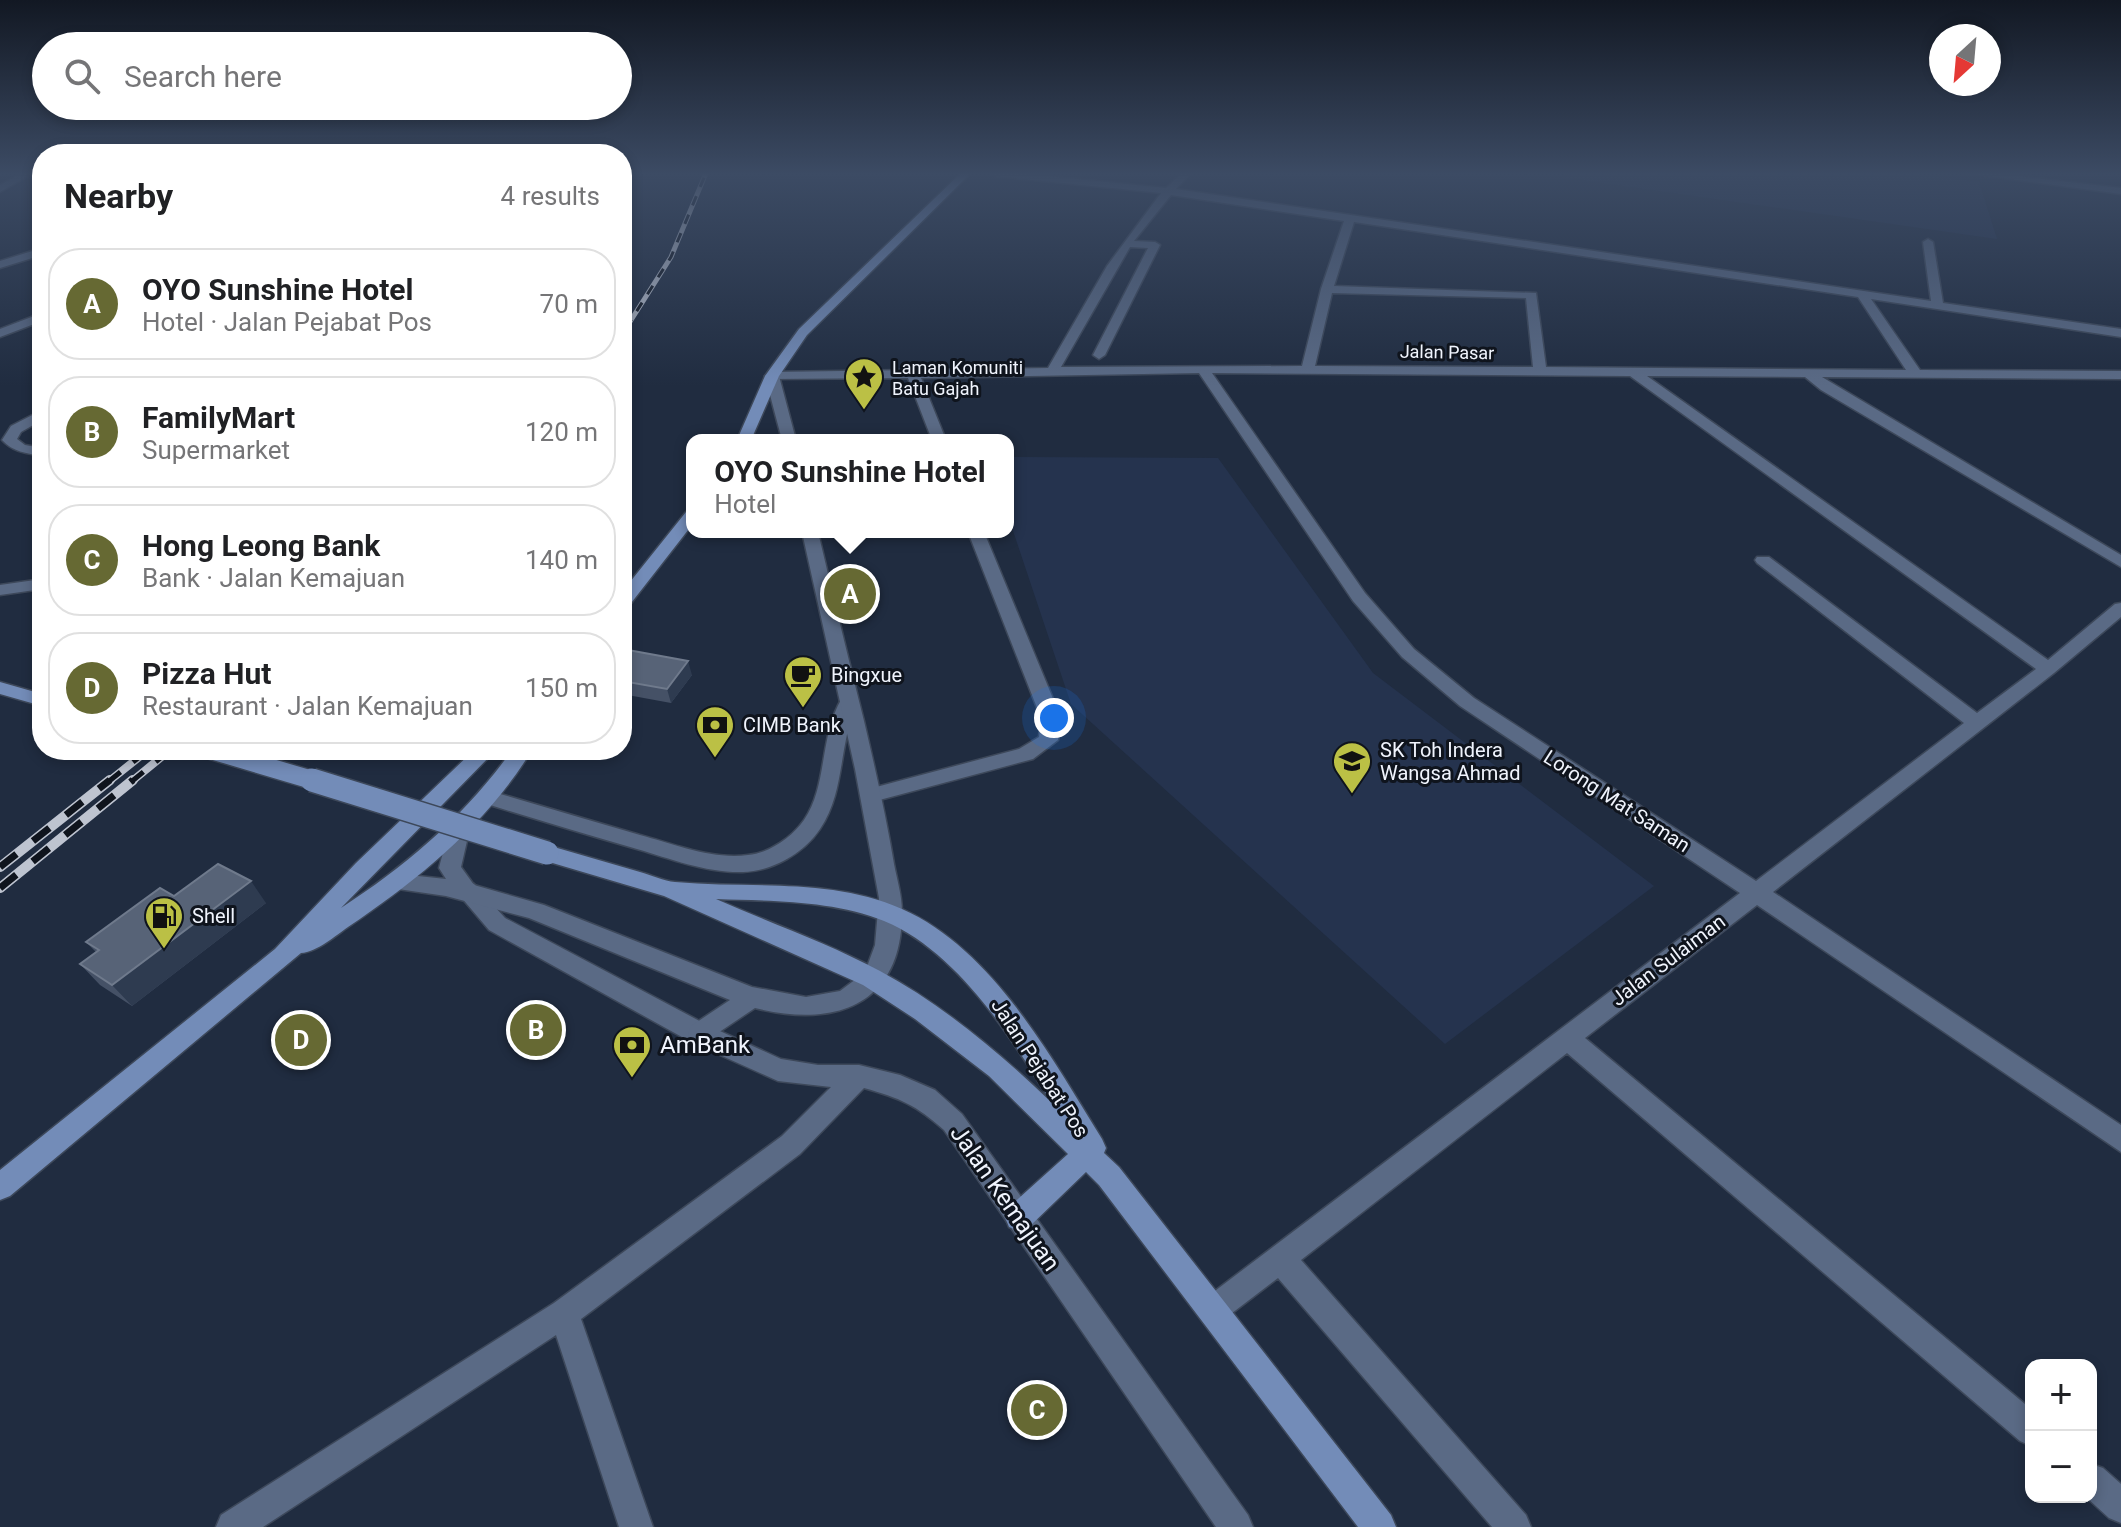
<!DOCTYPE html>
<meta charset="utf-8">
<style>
body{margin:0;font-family:Roboto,sans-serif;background:#f2f2f2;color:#202124}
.controls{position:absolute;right:24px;bottom:24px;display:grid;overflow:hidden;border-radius:16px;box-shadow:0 4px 12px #0003}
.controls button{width:72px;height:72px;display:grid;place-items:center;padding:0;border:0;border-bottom:2px solid #e0e0e0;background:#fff;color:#202124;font:40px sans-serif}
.compass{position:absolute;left:1929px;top:24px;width:72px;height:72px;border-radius:50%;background:#fff;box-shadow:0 4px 12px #0003;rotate:206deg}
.you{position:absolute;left:1054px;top:718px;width:28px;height:28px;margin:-20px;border:6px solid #fff;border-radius:50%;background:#1a73e8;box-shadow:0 0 0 12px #1a73e833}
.badge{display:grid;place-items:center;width:52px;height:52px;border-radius:50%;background:#666933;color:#fff;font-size:26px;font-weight:700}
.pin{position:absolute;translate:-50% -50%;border:4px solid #fff;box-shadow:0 2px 8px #0006}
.popup{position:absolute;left:686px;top:434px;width:328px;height:104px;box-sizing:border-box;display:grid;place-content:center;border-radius:16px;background:#fff;filter:drop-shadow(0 2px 6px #0005);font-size:26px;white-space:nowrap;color:#757577}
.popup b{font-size:30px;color:#202124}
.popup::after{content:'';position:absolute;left:50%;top:100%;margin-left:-16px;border:16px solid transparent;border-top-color:#fff}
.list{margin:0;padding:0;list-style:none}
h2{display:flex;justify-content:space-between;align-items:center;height:104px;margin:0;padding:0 32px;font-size:34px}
h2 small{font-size:26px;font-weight:400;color:#757577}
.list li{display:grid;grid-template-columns:52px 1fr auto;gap:24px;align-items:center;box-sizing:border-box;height:112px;margin:0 16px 16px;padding:0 16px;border:2px solid #e0e0e0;border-radius:32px}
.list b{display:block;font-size:30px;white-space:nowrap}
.list p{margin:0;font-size:26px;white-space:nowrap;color:#757577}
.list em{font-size:26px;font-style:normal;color:#757577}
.icon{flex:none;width:44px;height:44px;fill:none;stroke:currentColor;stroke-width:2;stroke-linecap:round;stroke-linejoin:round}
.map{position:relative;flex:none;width:2121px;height:1527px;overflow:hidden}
.search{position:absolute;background:#fff;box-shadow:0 4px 12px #0003;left:32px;top:32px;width:600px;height:88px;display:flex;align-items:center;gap:20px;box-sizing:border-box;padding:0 28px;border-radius:44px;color:#757577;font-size:30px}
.panel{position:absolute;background:#fff;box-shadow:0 4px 12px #0003;left:32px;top:144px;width:600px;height:616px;border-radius:32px}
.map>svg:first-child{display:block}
</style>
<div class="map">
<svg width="2121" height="1527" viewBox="0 0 2121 1527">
<rect width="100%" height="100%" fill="#202c40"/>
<path fill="#25334e" d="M1563,173H1908L1979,182L1997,239L1561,177Z
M1008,457L1218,458L1373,673L1654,886L1445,1044L1071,704L1008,516Z"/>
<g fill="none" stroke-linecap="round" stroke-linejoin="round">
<g stroke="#3d485a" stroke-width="3">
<path id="minor" d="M22,173H33L0,192V185Z
M991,173H1018L1166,188L1182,173H1191L1176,189L1931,301L1923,242L1928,239L1933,242L1943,303L2121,329V337L1871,299L1920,370L2121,371V379L1822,377L2121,555V567L1821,390L1805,377L1647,376L2048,660L2115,604L2121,603V617L2054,673L1773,892L2121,1125V1152L1757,905L1585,1038L2031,1409V1446L2020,1441L1567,1053L1301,1260L1526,1515L1531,1527H1492L1278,1278L1223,1320L1213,1325L1203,1320L1198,1310L1203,1300L1740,893L1460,706L1402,657L1353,601L1199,373L921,378L946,440H932L908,378L767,379L765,376L772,372L1048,368L1107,266L1161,193L995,176ZM1171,195L1344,221L1321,289L1302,366L1061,367L1130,247L1148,248L1093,355L1099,359L1105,355L1160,245L1155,242L1134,241ZM1354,222L1858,297L1906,370L1546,367L1536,293L1334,286ZM1332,293L1526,298L1533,367L1315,366ZM1212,373L1630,376L2036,669L1977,713L1769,557H1757L1755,560L1757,563L1964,723L1756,881L1474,698L1414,649L1365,593Z
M1966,173H1991L2121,188V194Z
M42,248V255L0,268V261Z
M42,313V321L0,337V329Z
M42,410V420L21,432L17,439L25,445L42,448V456C26,453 13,452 2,440L11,426Z
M968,532H984L1061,718L1058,740L1033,759L872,802L865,800L862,795L865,790L1019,749L1039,737L1041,718Z
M42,579V589L0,595V585Z
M849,696L858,702C838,742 846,791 820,829C804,853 773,871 743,872C707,873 671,859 637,849C584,834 532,818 480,802L477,797L480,792L487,790C538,805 589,820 640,835C674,844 713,860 748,855C770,853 792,837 804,820C828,785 819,736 842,698Z
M466,881L474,884L505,918L709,1026L781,1059L818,1065H859L900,1075L935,1090L962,1114L1248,1515L1253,1527H1216L944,1130C916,1105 900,1098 864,1088L800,1154L581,1319L653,1527H619L556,1335L263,1527H216L221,1515L554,1303L782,1136L831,1087L778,1081L691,1042L489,930L455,890L458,884Z
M2091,1464L2103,1468L2121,1484V1523L2109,1518L2086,1497H2091Z"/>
</g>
<g stroke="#3d485a" stroke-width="3">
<path id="tertiary" d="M772,372L779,376L796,440H782L765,376Z
M802,532H818C833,595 848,658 864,721C875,768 886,816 894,864C897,880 902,895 902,912C902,1006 835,1028 755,1008L700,1045L691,1042L688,1034L691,1026L730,1000L529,918L446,896L391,888L388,882L391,876L399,874L446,879L439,868C444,850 452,808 477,816L481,821L467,841L461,867L474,885L544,905L752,987L806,997L840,991L856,979L868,964L875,945L879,898L855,769Z"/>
</g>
<g stroke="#3d485a" stroke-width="3">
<path id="secondary" d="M961,173H971L807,335L779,376L751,440H737L765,376L799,329Z
M692,510V525L628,607L622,608V592L686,512Z
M0,682L42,694V706L0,694Z
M474,750H496L341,908C407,865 466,815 512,750H532C487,824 419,879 348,927C335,936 317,952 301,953L10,1196L0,1200V1170L275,949L356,863Z
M547,845C578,854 609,863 640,872C651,875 664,881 675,882C750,889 830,877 902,909C993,949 1052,1059 1102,1139L1106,1148L1104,1153L1119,1167L1391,1515L1396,1527H1358L1099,1185L1086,1172L1029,1227L1019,1231L1009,1227L1005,1217L1009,1207L1068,1154L989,1076L915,1019L863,985L664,896L539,859L536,853L539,847ZM716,899C771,901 832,900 884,921C957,951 1012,1038 1051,1102C1000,1053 943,1005 880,971C828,943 770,923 716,899Z"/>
</g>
<use href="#minor" fill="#5a6a85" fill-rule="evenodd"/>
<use href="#tertiary" fill="#5a6a85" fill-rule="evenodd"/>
<use href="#secondary" fill="#738cb8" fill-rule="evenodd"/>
<g stroke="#bec4d0" stroke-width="5">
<path id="rail-far3" d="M626,328L671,257L706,173"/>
</g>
<g stroke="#bec4d0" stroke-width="6">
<path id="rail-far2" d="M622,333L627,326"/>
</g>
<g stroke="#bec4d0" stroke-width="8">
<path id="rail-far1" d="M108,782L148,750
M131,782L170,750"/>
</g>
<g stroke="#bec4d0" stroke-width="10">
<path id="rail" d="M0,867L110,780
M0,888L133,780"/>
</g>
<use href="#rail-far3" stroke="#0f141d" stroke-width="3" stroke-dasharray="10" stroke-linecap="butt"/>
<use href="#rail-far2" stroke="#0f141d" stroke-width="4" stroke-dasharray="13" stroke-linecap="butt"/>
<use href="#rail-far1" stroke="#0f141d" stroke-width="5" stroke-dasharray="16" stroke-linecap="butt"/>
<use href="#rail" stroke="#0f141d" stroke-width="7" stroke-dasharray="21" stroke-linecap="butt"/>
<g stroke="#3d485a" stroke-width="21" stroke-linecap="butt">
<path id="secondary-bridge-far1" d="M211,750L319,782"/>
</g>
<g stroke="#3d485a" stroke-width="26" stroke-linecap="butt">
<path id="secondary-bridge" d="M312,780L547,853"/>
</g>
<use href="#secondary-bridge-far1" stroke="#738cb8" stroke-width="18"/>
<use href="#secondary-bridge" stroke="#738cb8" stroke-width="23"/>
</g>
<path fill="#455166" d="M622,657L692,675L671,703L622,694Z
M174,896L266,903L132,1006L100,985L80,964L96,952L86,942Z"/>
<path fill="#2e3b50" d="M688,661L692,675L671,703L667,689Z
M251,881L266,903L132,1006L112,985Z"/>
<path fill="#576377" stroke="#6f7a8c" stroke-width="2" d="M628,650L688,661L667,689L622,681V657Z
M218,864L251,881L112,985L80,964L99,950L86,942L160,888L174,896Z"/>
<linearGradient id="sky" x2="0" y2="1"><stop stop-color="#121823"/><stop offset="0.45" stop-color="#3c4b64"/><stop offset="1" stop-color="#3c4b64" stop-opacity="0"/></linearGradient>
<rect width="2121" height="386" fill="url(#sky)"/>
<defs>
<g id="sight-pin" transform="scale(2)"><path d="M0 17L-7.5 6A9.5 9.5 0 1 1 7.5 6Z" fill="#bbc045" stroke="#0f141d"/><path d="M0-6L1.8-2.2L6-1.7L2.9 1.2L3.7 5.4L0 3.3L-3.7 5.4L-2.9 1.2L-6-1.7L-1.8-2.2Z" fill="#111"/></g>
<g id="cafe-pin" transform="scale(2)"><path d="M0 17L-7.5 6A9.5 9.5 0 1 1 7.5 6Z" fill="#bbc045" stroke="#0f141d"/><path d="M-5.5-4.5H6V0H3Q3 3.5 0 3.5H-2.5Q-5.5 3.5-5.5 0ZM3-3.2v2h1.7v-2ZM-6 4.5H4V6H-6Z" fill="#111"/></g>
<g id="bank-pin" transform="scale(2)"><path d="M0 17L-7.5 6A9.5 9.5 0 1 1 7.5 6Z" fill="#bbc045" stroke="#0f141d"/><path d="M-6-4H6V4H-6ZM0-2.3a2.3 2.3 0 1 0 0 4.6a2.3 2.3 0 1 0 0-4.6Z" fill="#111"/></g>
<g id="school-pin" transform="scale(2)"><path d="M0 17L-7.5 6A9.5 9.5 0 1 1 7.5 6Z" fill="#bbc045" stroke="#0f141d"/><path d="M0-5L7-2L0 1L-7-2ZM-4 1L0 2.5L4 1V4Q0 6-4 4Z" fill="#111"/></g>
<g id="fuel-pin" transform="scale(2)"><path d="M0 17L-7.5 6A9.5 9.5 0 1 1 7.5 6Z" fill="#bbc045" stroke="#0f141d"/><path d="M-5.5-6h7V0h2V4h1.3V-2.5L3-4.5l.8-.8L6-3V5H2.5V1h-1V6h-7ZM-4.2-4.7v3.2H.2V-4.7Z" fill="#111"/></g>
</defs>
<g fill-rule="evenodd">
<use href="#sight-pin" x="864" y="377"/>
<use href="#cafe-pin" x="803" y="675"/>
<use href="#bank-pin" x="715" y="725"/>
<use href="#school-pin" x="1352" y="761"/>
<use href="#fuel-pin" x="164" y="916"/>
<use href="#bank-pin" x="632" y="1045"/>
</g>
<g text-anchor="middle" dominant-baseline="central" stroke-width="6" stroke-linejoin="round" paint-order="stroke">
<g font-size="18" fill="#f0f4fd" stroke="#0f141d">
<text transform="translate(1447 352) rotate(1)">Jalan Pasar</text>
</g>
<g font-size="18" fill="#f0f4fd" stroke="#0f141d" text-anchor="start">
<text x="892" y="367">Laman Komuniti<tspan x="892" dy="21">Batu Gajah</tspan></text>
</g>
<g font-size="20" fill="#f0f4fd" stroke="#0f141d" text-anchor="start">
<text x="831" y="675">Bingxue</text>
<text x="743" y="725">CIMB Bank</text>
<text x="1380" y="750">SK Toh Indera<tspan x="1380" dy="23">Wangsa Ahmad</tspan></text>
<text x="192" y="916">Shell</text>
</g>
<g font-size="20" fill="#f0f4fd" stroke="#0f141d">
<text transform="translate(1617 801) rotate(33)">Lorong Mat Saman</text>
<text transform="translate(1668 960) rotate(-37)">Jalan Sulaiman</text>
<text transform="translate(1040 1068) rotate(57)">Jalan Pejabat Pos</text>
</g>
<g font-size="24" fill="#f0f4fd" stroke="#0f141d" text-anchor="start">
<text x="660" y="1045">AmBank</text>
</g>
<g font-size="24" fill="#f0f4fd" stroke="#0f141d">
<text transform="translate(1005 1198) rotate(55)">Jalan Kemajuan</text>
</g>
</g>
</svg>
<div class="controls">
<button>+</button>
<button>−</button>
</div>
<svg class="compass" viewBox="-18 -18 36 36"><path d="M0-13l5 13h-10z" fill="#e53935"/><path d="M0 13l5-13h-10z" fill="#757577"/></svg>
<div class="you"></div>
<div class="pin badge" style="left:850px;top:594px">A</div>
<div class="popup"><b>OYO Sunshine Hotel</b>Hotel</div>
<div class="pin badge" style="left:536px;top:1030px">B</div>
<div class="pin badge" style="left:1037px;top:1410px">C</div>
<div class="pin badge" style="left:301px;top:1040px">D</div>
<div class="search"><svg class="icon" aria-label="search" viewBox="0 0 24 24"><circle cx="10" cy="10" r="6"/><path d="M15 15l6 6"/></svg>Search here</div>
<section class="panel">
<h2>Nearby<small>4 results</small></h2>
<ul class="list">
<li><span class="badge">A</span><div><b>OYO Sunshine Hotel</b><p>Hotel · Jalan Pejabat Pos</p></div><em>70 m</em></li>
<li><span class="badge">B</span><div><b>FamilyMart</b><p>Supermarket</p></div><em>120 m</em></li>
<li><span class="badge">C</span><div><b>Hong Leong Bank</b><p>Bank · Jalan Kemajuan</p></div><em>140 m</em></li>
<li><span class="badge">D</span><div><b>Pizza Hut</b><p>Restaurant · Jalan Kemajuan</p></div><em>150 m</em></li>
</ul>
</section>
</div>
